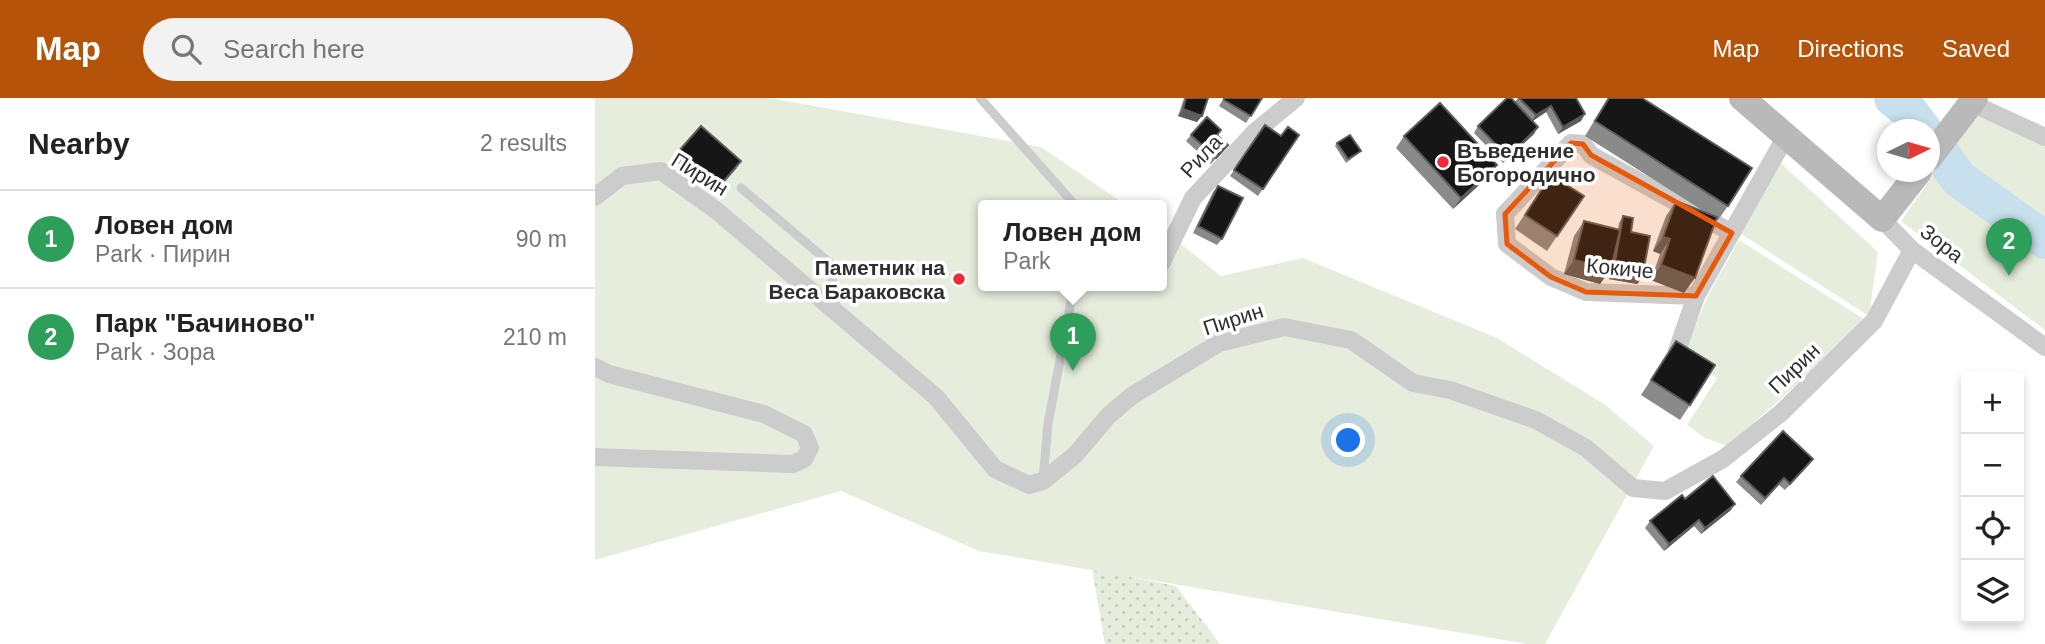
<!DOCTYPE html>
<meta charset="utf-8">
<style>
body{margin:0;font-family:Arial,sans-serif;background:#f2f2f2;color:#222}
.controls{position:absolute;right:21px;bottom:21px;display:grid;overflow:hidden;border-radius:7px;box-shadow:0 4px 10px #0003}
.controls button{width:63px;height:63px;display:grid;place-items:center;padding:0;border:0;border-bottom:2px solid #e0e0e0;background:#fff;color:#222;font:35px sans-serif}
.compass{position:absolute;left:1282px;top:21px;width:63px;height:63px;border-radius:50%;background:#fff;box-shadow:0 4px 10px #0003;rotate:85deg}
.you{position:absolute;left:754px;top:343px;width:24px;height:24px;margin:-18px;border:5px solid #fff;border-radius:50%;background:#1a73e8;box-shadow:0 0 0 10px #1a73e833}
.badge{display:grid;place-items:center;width:46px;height:46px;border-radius:50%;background:#b45309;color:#fff;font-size:23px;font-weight:700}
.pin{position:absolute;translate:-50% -58px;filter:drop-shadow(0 2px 4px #0008)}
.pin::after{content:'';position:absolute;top:37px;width:24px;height:21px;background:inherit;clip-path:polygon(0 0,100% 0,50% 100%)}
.popup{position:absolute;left:383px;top:102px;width:189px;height:91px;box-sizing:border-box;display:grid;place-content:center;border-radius:7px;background:#fff;filter:drop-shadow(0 2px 5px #0005);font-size:23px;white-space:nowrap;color:#767676}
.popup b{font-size:26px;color:#222}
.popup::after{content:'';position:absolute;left:50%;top:100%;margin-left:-14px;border:14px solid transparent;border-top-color:#fff}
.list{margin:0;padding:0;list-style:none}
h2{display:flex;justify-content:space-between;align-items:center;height:91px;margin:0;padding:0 28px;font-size:30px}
h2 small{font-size:23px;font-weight:400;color:#767676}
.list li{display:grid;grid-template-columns:46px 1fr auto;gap:21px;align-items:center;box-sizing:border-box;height:98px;padding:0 28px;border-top:2px solid #e0e0e0}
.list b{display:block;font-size:26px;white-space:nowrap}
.list p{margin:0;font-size:23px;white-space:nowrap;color:#767676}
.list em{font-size:23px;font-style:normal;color:#767676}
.icon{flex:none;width:38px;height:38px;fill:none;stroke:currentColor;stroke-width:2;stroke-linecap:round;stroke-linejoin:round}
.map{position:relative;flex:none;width:1450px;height:546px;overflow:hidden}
header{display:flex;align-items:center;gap:42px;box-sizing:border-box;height:98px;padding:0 35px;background:#b45309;color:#fff}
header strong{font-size:33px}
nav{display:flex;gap:38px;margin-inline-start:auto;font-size:24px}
.search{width:490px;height:63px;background:#f2f2f2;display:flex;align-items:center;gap:18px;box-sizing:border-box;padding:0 24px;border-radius:38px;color:#767676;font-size:26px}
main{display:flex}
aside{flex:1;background:#fff}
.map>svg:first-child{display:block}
</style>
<header>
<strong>Map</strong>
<div class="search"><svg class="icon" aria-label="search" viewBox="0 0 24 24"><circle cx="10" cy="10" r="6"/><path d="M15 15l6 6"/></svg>Search here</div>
<nav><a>Map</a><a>Directions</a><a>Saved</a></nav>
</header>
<main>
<aside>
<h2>Nearby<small>2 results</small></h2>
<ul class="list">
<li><span class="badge" style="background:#2e9e5b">1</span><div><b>Ловен дом</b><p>Park · Пирин</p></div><em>90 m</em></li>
<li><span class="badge" style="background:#2e9e5b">2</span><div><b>Парк &quot;Бачиново&quot;</b><p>Park · Зора</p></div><em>210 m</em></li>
</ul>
</aside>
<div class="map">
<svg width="1450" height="546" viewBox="0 0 1450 546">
<defs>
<pattern id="grass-dots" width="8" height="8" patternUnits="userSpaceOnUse" patternTransform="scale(1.75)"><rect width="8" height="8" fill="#e6eddd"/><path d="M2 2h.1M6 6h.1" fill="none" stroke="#c6ccbe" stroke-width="1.8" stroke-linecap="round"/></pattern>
</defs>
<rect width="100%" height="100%" fill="#fff"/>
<path fill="url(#grass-dots)" d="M497,471L581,488L625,546H510Z"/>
<path fill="#e6eddd" d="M0,0H175L446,49L531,107H389V187H567V131L626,178L708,160L902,240L1009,306L1059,348L950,546H932L384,453L246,393L0,462Z
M1380,17L1450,48V232L1306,123Z
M1180,60L1283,154L1274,218L1146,136Z
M1144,142L1272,223L1133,348L1110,340L1092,327L1122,280L1088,257L1112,200Z"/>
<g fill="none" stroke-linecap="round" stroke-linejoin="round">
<path stroke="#c8e0ee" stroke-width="38" d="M1298,0L1312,11L1328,32
M1335,41L1364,81L1450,142"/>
<path stroke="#ccc" stroke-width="9" d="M385,0L480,107
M146,90L235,165L241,211
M448,382L453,326L479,187"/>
<path stroke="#ccc" stroke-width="18" d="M1376,5L1450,39
M0,99L27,78L66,73L122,113L341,299L400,371L434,387L448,383L480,357L514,317L538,297L624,245L689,229L756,242L818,285L855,292L941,322L991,350L1038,390L1070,393L1128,361L1186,315L1279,223L1317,152
M1287,121L1317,152L1450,249
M1137,135L996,57L988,46L976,45L910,116L912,146L956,179L991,194L1101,198L1191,38
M567,164L598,100L660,34L701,0
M1082,253L1101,198
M0,269L14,276L169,316L209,336L215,350L209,361L198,366L0,359"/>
<path stroke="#b9b9b9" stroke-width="26" d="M1147,0L1287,121L1324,74
M1335,59L1380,0"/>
</g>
<path fill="#8a8a8a" d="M589,0H613L602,24L583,18Z
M629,0H667L651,25L624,8Z
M923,0H981L986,23L963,36L951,14L938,23L939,36L908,65L879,35L883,28L920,4Z
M1013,0H1047L1133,108L1123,122L1121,121L1089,195L1056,182L1065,156L1058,153L1071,118L1081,103L1110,114L990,38Z
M670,27L686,38L704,37L663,98L635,78Z
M596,37H623L633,47L616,66L591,43Z
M809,38L894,78L858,111L801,50Z
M742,45L766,53L763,56L751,65L740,48Z
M83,54L142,70L119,96L78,61Z
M956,77L962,138L952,153L920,131Z
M623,88L627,141L622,147L598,135L618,94Z
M1028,118L1036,134L1047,180L1042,186L1014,181L1015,171L1005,186L969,176L979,138L989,123L1023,131L1024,125Z
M1081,243L1095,307L1085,322L1046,297Z
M1218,361L1190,392L1184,387L1166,407L1141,384L1146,378Z
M1090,401L1136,412L1106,436L1099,428L1069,453L1050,430L1055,423Z"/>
<path fill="#5c5c5c" d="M956,8L951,14L936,24L941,17Z
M588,11L607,18L602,24L583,18Z
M990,16L986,23L963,36L968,29Z
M943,29L939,36L908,65L913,59Z
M902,67L894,78L858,111L866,100Z
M1068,139L1075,141L1065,156L1058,153Z
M979,162L1016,171L1005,186L969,176Z
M1066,167L1100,180L1089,195L1056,182Z
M1018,175L1047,180L1042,186L1014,181Z
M1140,406L1136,412L1106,436L1110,430Z
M1104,422L1099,428L1069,453L1074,446Z"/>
<path fill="#161616" stroke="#5c5c5c" stroke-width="2" d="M591,0H613L607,18L588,11Z
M629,0H667L656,18L629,2Z
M912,0H916L943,29L913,59L883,28Z
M924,0H981L990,16L968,29L956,8L941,17Z
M1014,0H1047L1157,70L1133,108L1000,23Z
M845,5L902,67L866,100L809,38Z
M612,19L626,32L622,37L633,47L621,60L596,37Z
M670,27L686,38L693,29L704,37L668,91L639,72Z
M106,28L146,63L123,90L83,54Z
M755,37L766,53L753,61L742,45Z
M956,77L989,98L962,138L930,117Z
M623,88L648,100L627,141L603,128Z
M1081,103L1122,119L1100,180L1066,167L1075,141L1068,139Z
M1028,118L1038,120L1036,134L1055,138L1047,180L1018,175Z
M989,123L1025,132L1016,171L979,162Z
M1081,243L1120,267L1095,307L1056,282Z
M1188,333L1218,361L1195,386L1189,380L1170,400L1146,378Z
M1118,378L1140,406L1110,430L1104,422L1074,446L1055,423L1087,397L1090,401Z"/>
<path fill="#e8590c" fill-opacity="0.2" stroke="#e8590c" stroke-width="5" stroke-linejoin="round" d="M976,45L988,46L996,57L1137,135L1101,198L991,194L956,179L912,146L910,116Z"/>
<g fill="#ed2b3d" stroke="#fff" stroke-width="2.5">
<circle cx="848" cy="64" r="7"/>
<circle cx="364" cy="181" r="7"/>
</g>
<g text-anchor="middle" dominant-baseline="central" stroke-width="7" stroke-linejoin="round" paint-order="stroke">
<g font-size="21" font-weight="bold" fill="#2f2f2f" stroke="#fff" text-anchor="start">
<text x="862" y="52">Въведение<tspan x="862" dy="24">Богородично</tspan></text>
<text x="350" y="169" text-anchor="end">Паметник на<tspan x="350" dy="24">Веса Бараковска</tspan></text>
</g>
<g font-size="21" fill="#2f2f2f" stroke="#fff">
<text transform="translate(606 58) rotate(-47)">Рила</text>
<text transform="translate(105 76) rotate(32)">Пирин</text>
<text transform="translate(1347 145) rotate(38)">Зора</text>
<text transform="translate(1025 170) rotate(5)">Кокиче</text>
<text transform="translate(638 221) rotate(-18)">Пирин</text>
<text transform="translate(1199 270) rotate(-44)">Пирин</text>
</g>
</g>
</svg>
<div class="controls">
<button>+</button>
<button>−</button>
<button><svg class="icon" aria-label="locate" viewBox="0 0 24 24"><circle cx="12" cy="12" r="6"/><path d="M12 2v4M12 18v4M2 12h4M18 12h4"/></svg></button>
<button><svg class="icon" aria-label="layers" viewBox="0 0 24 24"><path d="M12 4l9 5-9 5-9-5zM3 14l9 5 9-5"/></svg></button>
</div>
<svg class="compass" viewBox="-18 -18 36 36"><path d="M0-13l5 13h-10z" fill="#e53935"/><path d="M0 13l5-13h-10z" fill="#767676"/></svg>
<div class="you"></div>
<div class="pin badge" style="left:478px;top:273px;background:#2e9e5b">1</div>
<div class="popup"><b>Ловен дом</b>Park</div>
<div class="pin badge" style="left:1414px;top:178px;background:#2e9e5b">2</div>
</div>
</main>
